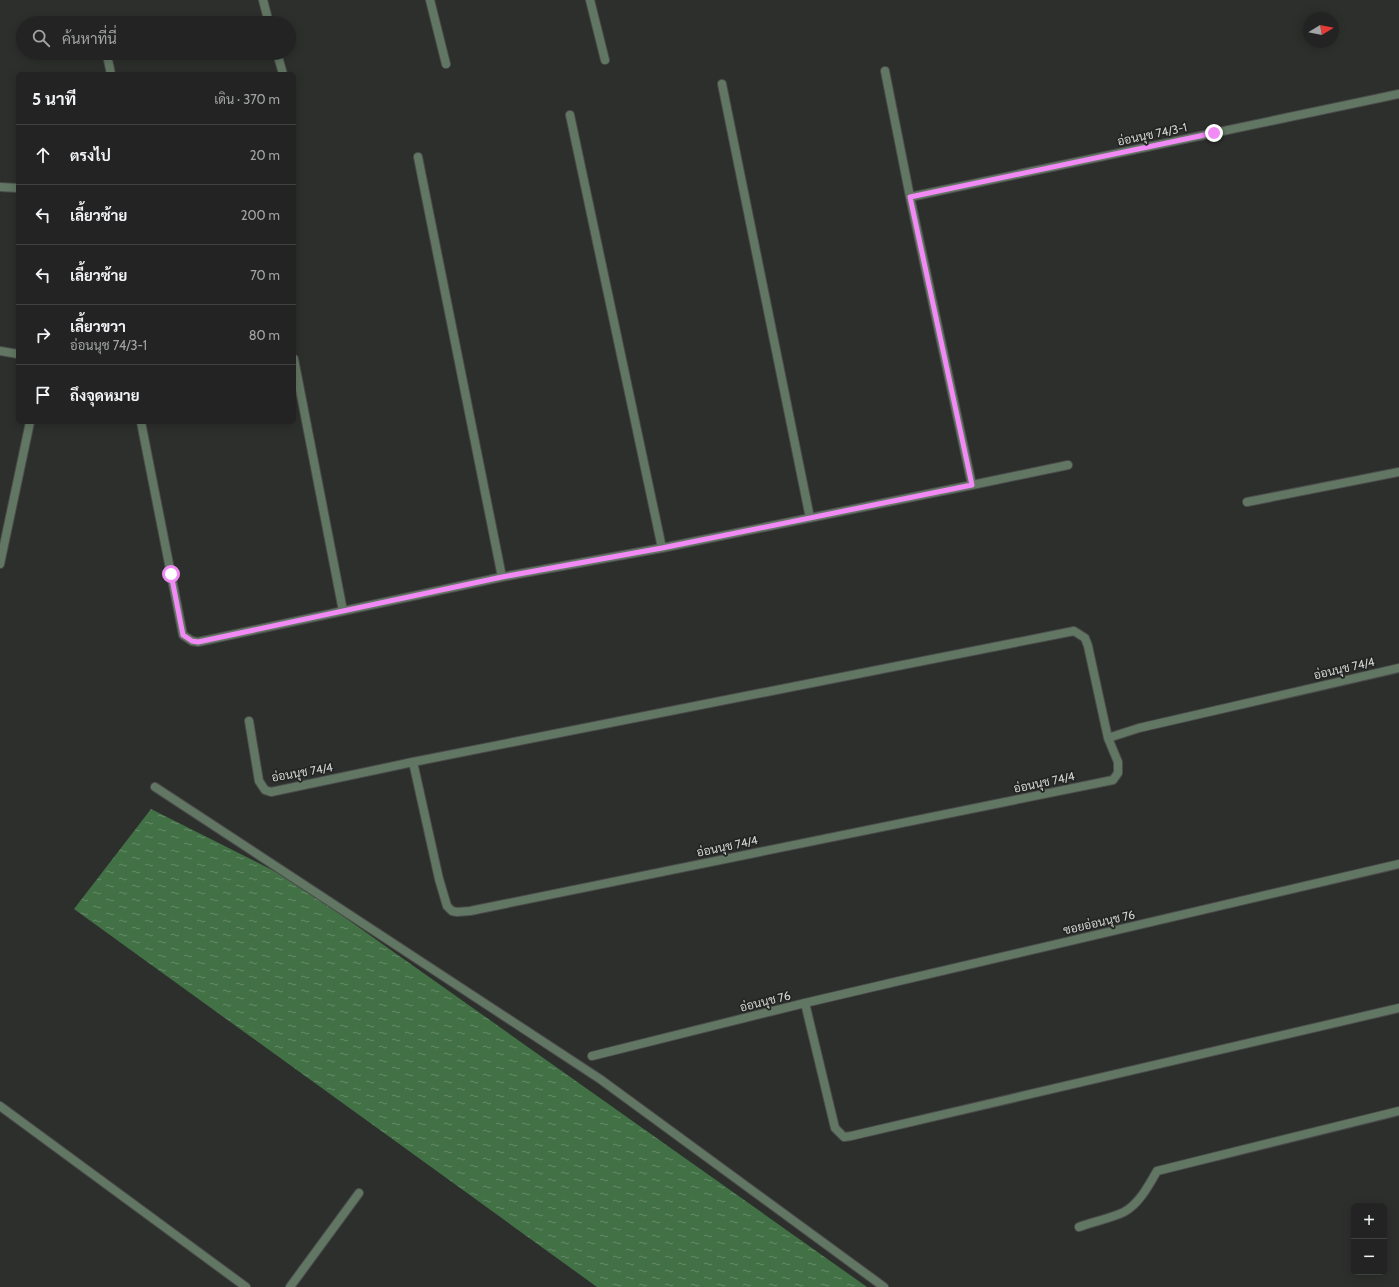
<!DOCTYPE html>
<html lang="th">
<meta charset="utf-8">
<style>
body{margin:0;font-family:Cabin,Sarabun,sans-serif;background:#2e2f2f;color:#f1f3f6}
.controls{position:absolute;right:12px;bottom:12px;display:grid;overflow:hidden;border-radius:6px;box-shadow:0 2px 10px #0003}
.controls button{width:36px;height:36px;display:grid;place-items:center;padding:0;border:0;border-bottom:1px solid #3f4040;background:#222322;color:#f1f3f6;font:20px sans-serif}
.compass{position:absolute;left:1303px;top:12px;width:36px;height:36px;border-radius:50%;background:#222322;box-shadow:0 2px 10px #0003;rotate:80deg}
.stop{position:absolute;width:12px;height:12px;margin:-9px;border:3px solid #f18af4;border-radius:50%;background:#fff}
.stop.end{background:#f18af4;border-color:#fff;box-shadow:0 1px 4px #0008}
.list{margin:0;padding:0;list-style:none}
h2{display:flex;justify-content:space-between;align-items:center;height:52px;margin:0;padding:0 16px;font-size:17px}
h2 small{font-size:13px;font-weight:400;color:#a2a4a5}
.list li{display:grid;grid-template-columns:26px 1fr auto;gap:12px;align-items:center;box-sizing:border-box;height:60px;padding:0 16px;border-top:1px solid #3f4040}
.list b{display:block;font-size:15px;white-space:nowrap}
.list p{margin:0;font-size:13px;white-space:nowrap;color:#a2a4a5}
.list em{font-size:13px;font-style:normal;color:#a2a4a5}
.icon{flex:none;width:22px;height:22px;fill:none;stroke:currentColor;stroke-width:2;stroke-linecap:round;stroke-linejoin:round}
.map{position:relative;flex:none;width:1399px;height:1287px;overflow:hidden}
.search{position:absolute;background:#222322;box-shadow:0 2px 10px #0003;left:16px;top:16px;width:280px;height:44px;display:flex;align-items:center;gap:10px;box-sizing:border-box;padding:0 14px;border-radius:22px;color:#a2a4a5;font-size:15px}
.panel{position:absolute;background:#222322;box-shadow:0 2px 10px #0003;left:16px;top:72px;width:280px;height:352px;border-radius:6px}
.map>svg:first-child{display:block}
</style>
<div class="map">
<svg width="1399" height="1287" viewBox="0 0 1399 1287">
<defs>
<pattern id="water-ripples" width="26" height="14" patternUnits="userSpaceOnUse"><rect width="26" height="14" fill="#427146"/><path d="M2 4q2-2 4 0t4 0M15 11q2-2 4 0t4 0" fill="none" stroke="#658b68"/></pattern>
</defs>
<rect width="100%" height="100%" fill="#2d2f2d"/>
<path fill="url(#water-ripples)" d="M151,809L292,880L867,1287H597L74,909Z"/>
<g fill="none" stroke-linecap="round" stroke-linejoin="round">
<g stroke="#4b4c4b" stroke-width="10">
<path id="lane" d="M290,1287L359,1193"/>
</g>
<g stroke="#4b4c4b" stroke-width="10">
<path id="street" d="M263,0L269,23
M430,0L446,64
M590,0L605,60
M277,53L283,74
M108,60L111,74
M722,84L810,518
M570,115L662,548
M418,157L502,577
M0,187L18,188
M910,197L1399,94
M0,351L18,354
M294,359L343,611
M141,422L183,635L192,641L198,642L502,577L662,548L972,485L910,197L885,71
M972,485L1068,465
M1247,502L1399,472
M0,564L30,422
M249,721L259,781L265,790L271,792L413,762L1074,631L1085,638L1088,646L1108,738L1118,762V773L1113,780L470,911L457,912L452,911L447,906L439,879L413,762
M1108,738L1139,728L1399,668
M155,787L600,1079L884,1287
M805,1003L835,1128L844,1137L851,1136L1399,1008
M592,1056L805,1003L1399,864
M0,1106L246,1287
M1079,1227C1092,1222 1112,1218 1124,1212C1139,1204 1149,1185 1157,1171L1399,1111"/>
</g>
<use href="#lane" stroke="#627763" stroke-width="8"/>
<use href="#street" stroke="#627763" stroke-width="8"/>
</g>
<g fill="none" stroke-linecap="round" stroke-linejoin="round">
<path stroke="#f18af4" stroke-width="5" d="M171,574L183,635L192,641L198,642L502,577L662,548L972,485L910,197L1214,133"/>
</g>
<g text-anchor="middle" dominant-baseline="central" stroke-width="3.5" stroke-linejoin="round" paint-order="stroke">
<g font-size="12" fill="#d1d2d1" stroke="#232523">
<text transform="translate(1152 134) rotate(-12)">อ่อนนุช 74/3-1</text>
<text transform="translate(1344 668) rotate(-13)">อ่อนนุช 74/4</text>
<text transform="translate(302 772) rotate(-10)">อ่อนนุช 74/4</text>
<text transform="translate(1044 782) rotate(-12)">อ่อนนุช 74/4</text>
<text transform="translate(727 846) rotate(-12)">อ่อนนุช 74/4</text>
<text transform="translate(1099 922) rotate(-13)">ซอยอ่อนนุช 76</text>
<text transform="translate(765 1001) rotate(-14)">อ่อนนุช 76</text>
</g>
</g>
</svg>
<div class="controls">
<button>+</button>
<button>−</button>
</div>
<svg class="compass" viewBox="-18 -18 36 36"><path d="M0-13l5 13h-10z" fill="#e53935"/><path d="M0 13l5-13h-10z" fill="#a2a4a5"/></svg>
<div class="stop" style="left:171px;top:574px"></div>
<div class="stop end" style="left:1214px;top:133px"></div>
<div class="search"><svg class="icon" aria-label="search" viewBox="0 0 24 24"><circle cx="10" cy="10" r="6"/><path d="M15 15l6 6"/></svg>ค้นหาที่นี่</div>
<section class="panel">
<h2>5 นาที<small>เดิน · 370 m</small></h2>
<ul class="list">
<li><svg class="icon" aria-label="ahead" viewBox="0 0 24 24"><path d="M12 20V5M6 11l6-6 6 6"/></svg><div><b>ตรงไป</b></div><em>20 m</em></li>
<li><svg class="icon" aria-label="left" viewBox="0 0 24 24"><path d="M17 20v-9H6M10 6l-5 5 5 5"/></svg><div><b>เลี้ยวซ้าย</b></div><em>200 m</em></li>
<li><svg class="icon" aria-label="left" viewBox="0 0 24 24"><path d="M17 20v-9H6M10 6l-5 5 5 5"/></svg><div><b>เลี้ยวซ้าย</b></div><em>70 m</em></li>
<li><svg class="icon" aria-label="right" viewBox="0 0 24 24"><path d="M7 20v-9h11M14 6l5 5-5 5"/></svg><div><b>เลี้ยวขวา</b><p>อ่อนนุช 74/3-1</p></div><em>80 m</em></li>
<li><svg class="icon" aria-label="arrive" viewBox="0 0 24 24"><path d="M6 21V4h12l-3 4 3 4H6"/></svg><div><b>ถึงจุดหมาย</b></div></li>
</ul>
</section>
</div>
